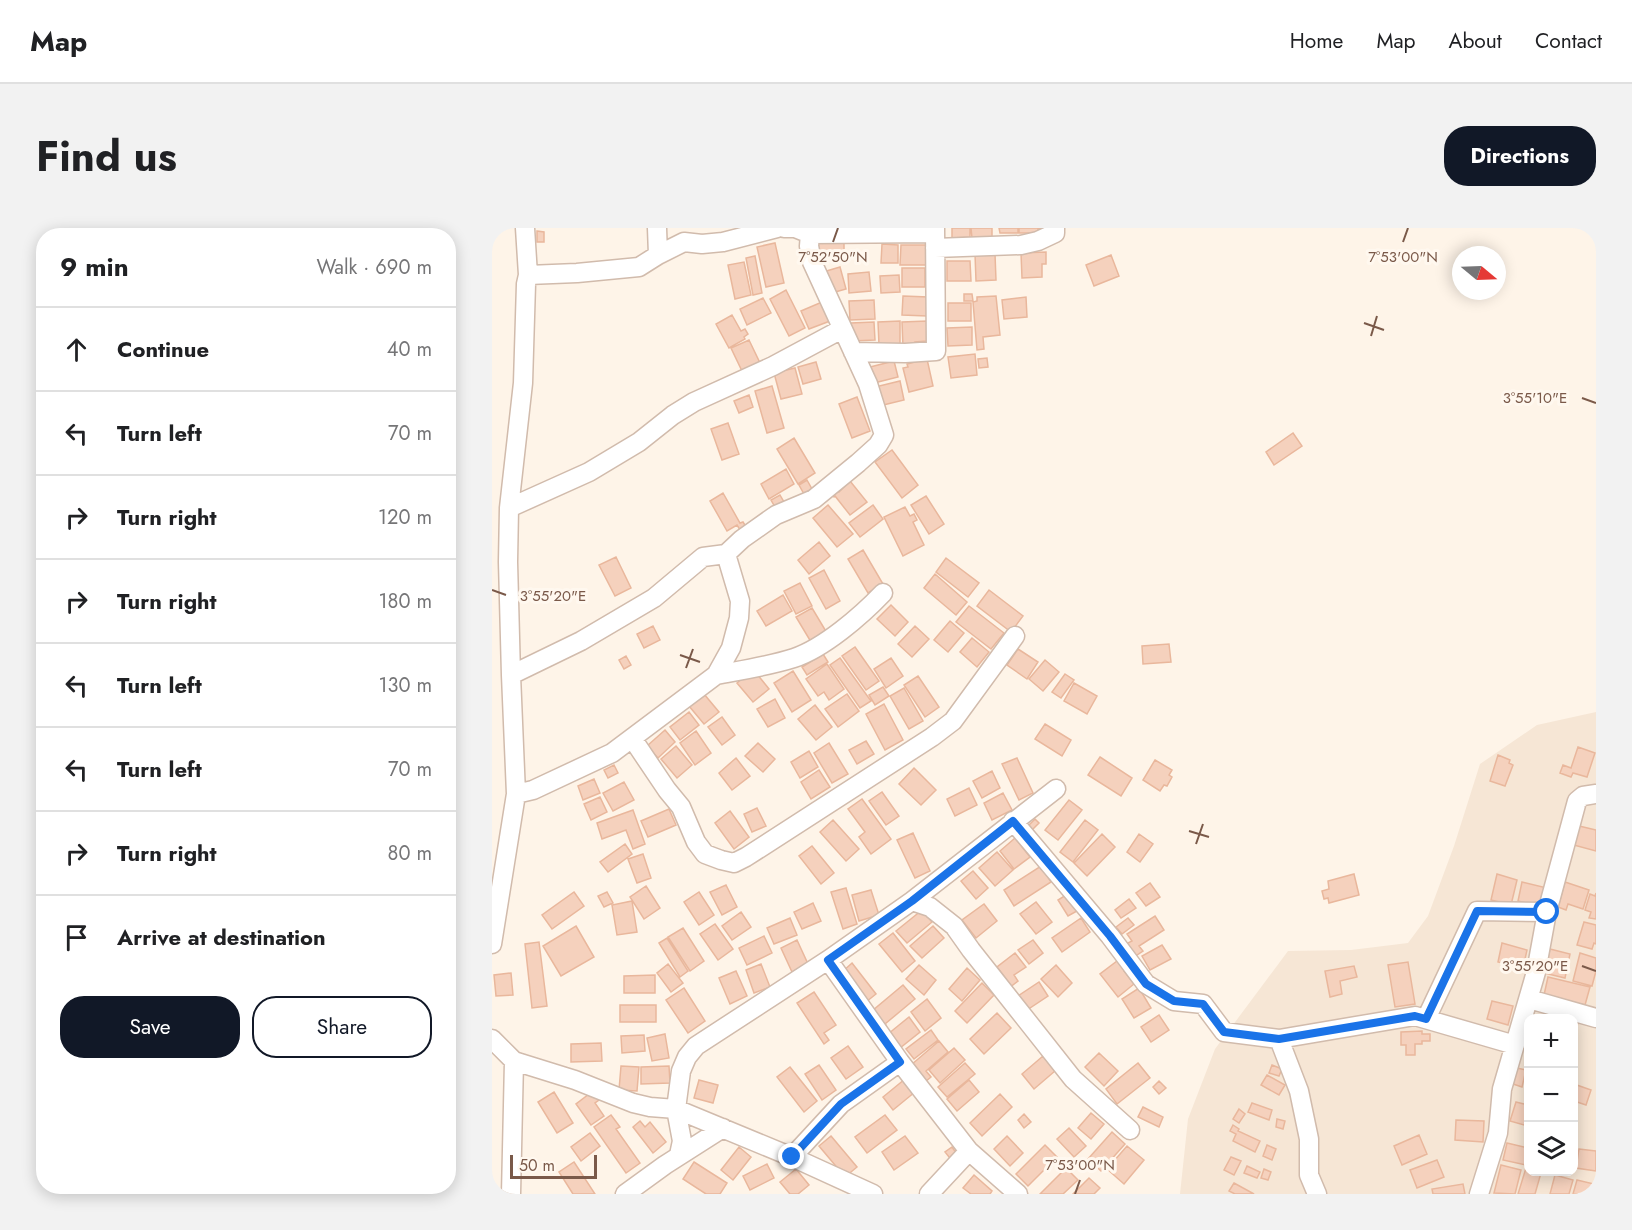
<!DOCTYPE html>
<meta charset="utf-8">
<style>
body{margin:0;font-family:Jost,sans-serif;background:#f2f2f2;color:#202124}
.controls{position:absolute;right:18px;bottom:18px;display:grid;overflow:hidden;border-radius:12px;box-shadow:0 3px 15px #0003}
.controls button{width:54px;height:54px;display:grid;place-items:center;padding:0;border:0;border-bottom:2px solid #e0e0e0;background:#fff;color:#202124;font:30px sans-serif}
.compass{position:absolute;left:960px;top:18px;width:54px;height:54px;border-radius:50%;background:#fff;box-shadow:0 3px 15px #0003;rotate:109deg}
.scale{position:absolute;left:18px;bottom:15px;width:87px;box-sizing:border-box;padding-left:6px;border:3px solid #7a5949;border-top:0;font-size:16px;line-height:21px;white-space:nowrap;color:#7a5949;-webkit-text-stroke:4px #fff8ef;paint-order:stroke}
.stop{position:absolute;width:18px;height:18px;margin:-14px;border:4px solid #1a73e8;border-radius:50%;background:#fff}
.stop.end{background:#1a73e8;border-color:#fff;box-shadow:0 2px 6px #0008}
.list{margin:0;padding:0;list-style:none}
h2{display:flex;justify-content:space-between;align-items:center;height:78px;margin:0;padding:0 24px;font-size:26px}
h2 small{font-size:20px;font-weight:400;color:#757577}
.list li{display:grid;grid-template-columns:39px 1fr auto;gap:18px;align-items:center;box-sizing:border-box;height:84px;padding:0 24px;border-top:2px solid #e0e0e0}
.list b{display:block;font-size:22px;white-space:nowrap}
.list em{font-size:20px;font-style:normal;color:#757577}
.actions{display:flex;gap:12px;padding:18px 24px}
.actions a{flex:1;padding:14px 0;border:2px solid #111827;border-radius:24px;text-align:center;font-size:21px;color:#111827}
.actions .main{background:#111827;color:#fff}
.icon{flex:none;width:33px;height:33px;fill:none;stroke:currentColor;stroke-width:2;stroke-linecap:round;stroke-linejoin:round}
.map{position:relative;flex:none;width:1104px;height:966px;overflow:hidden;border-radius:24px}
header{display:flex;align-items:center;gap:36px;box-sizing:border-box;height:84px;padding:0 30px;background:#fff;border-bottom:2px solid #e0e0e0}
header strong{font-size:28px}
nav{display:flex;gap:33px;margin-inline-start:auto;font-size:21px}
.intro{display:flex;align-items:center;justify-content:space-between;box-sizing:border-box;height:144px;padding:0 36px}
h1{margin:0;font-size:42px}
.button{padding:15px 27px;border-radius:24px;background:#111827;color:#fff;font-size:21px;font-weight:700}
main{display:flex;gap:36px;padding:0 36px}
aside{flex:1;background:#fff;border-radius:24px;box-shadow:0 3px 15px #0003}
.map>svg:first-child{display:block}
</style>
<header>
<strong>Map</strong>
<nav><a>Home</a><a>Map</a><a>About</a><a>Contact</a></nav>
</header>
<div class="intro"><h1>Find us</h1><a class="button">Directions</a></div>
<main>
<aside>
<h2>9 min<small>Walk · 690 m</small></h2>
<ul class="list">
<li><svg class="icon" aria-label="ahead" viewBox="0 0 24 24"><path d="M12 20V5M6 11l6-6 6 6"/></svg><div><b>Continue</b></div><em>40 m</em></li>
<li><svg class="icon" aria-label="left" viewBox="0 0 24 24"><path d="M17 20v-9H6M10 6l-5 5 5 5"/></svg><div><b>Turn left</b></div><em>70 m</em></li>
<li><svg class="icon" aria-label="right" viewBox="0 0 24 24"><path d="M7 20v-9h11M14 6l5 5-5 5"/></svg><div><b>Turn right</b></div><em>120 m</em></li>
<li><svg class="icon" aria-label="right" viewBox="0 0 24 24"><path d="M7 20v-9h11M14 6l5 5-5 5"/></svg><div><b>Turn right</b></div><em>180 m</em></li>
<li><svg class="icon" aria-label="left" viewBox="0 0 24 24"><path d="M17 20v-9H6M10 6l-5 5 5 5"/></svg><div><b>Turn left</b></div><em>130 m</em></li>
<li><svg class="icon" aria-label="left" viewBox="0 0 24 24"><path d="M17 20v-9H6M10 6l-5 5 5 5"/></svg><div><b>Turn left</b></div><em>70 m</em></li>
<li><svg class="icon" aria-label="right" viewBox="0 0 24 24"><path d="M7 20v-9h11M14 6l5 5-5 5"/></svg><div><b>Turn right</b></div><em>80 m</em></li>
<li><svg class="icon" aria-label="arrive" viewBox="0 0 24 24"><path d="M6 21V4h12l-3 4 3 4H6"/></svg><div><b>Arrive at destination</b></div></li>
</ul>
<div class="actions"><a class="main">Save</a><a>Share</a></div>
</aside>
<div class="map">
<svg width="1104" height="966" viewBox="0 0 1104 966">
<rect width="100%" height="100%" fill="#fef4e8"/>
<path fill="#f6e6d5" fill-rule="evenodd" d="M1104,484V966H688L696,891L723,821L796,723L859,722L916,715L936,688L962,618L988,536L1045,497ZM1036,790H1082V944H1036Z"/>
<path fill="#f5d1bd" stroke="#e9b79c" stroke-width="1.5" d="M460,0H478V9L460,10Z
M479,0H500V9L480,10Z
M507,0H526V5H508Z
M527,0H554V1H546V5H527Z
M45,3L52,4V14H45Z
M352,14V31H323V15Z
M283,15L292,55L274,59L265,19Z
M390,16L406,17V35H389Z
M409,17H434V37H408Z
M554,24V36H550V49L530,50L529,25Z
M483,26H503L504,52L484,53Z
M619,27L627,48L602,58L594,37Z
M263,28L270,65L261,67L254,30Z
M455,33H478L479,53H455Z
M252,34L259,67L243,71L236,37Z
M348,39L354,61L336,66L331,44Z
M410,40H433V59H410Z
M377,44L379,63L357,65L356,46Z
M407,47L408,64L389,65L388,48Z
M294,62L313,100L297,108L278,71Z
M472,66H480L481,73H472Z
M411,68L436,69L435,88L410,87Z
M504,68L508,107L491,109L492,121L485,122L481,74L485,73V69Z
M534,69L535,89L512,91L510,72Z
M271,70L279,85L255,97L248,81Z
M382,72L383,91L358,92L357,73Z
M330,74L338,93L317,101L309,83Z
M456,75H479V93H456Z
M240,87L249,103L253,101L256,106L252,109L253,111L237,120L224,96Z
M408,93V116L387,117L386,94Z
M435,93V113L423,114V116L411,119L410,94Z
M382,94L383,112L360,113L359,95Z
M480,99V117L456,118L455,100Z
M257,112L268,135L250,143L239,120Z
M483,126L485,147L459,150L456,129Z
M495,130L496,139L487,140L486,131Z
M435,131L441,158L417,164L411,140L416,139L415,136Z
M402,133L406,149L378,156L374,140Z
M324,134L329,151L311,156L306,139Z
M303,140L310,166L289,171L282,145Z
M408,153L412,172L387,178L383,159Z
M280,158L292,200L275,205L263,163Z
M257,167L261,179L247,185L242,173Z
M365,169L378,203L360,210L347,176Z
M236,195L247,226L230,232L219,201Z
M801,205L810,218L782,237L774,224Z
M302,210L323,245L306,256L285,221Z
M400,222L426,257L410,270L383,234Z
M294,241L302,256L277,271L269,256Z
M315,252L320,261L312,266L307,257Z
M358,253L375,274L358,287L343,268L342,269L338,264L343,260L347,264Z
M231,265L248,295L251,294L256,302L250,305L245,297L235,303L218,273Z
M288,267L292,274L283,279L279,272Z
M434,268L452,296L437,306L419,277Z
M336,277L361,306L345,319L321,290Z
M381,277L391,291L368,309L357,295Z
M413,279L418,288L422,286L425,292L421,294L432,317L411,328L392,289Z
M327,314L338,328L317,346L306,332Z
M371,322L391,356L376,365L356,331Z
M124,329L139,360L123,368L107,337Z
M454,330L487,355L476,369L444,344Z
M332,342L348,373L334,381L317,350Z
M443,346L475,374L464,387L432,360Z
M308,355L320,378L304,386L292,363Z
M497,362L531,388L519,404L485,378Z
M291,367L300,383L274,398L265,383Z
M399,377L416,394L403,408L385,391Z
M477,378L512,405L499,421L464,394Z
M320,380L335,405L319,414L304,389Z
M458,393L472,405L456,424L442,412Z
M161,398L168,412L152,420L145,406Z
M423,398L437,411L420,429L406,416Z
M480,410L497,424L485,439L468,424Z
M677,416L679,434L651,436L650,418Z
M363,419L387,453L374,462L350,428Z
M526,421L546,434L535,451L515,437Z
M331,426L336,434L315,447L310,439Z
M134,428L139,437L132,441L127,432Z
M348,430L379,473L368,480L338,437Z
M399,430L411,448L394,460L382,441Z
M553,432L567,444L551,463L537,451Z
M335,436L352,461L337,472L332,464L326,468L314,451Z
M261,441L277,461L261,474L245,455Z
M301,443L319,472L300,484L282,455Z
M573,446L582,452L569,470L560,464Z
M426,448L447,479L433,489L412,457Z
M582,455L605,468L595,486L572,473Z
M391,459L397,468L383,477L377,467Z
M412,460L431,493L417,501L398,468Z
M212,466L227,484L212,496L197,478Z
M355,466L367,483L346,499L333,481Z
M283,471L293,490L276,499L265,481Z
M392,476L411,512L393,522L374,486Z
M323,477L340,499L324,512L306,491Z
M197,484L207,497L188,512L178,499Z
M230,489L243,507L230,517L216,499Z
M553,496L579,512L570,528L543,511Z
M173,502L183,514L166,530L155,518Z
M204,503L219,525L203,537L188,515Z
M374,513L382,526L365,536L357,522Z
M266,515L283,531L271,544L253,528Z
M337,515L356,546L340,555L322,525Z
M184,518L200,537L185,550L169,531Z
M1086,519L1103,525L1095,549L1081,545L1079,549L1068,545L1071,537L1079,540Z
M317,523L326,539L308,550L299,534Z
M1006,527L1018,532L1017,535L1021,537L1013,558L998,553Z
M608,529L640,550L629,568L596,547Z
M244,530L258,548L240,562L227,545Z
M525,530L541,565L527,572L510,536Z
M663,532L680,542L677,547L680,549L675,558L672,557L668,563L651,552Z
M122,537L126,545L116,550L112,542Z
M422,540L444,562L429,577L407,556Z
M327,542L338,559L319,571L309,554Z
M500,543L508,560L490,570L481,553Z
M102,551L108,565L91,572L86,558Z
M132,554L142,572L121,583L111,565Z
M477,560L485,577L463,588L455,571Z
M390,564L407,588L394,597L377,573Z
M511,565L520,582L500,592L492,575Z
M108,569L115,584L99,592L92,576Z
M370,571L399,611L379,626L367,609L373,604L356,581Z
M577,572L590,582L566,612L553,602Z
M265,580L274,598L260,604L252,586Z
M177,581L184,597L156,609L149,593Z
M141,582L153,616L141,621L134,602L110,611L105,595Z
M238,583L257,609L242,621L223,595Z
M543,591L547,595L540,602L536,598Z
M341,592L367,621L354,633L328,604Z
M593,592L606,602L581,634L568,624Z
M1083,597L1104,602V623L1078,616Z
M421,605L438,643L423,650L405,612Z
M610,606L623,619L595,648L582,635Z
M647,606L661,616L648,634L635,624Z
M523,610L538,629L522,641L508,623Z
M133,616L140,626L116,644L108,634Z
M320,618L342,645L329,656L307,628Z
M505,624L521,642L503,658L487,640Z
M151,626L159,650L145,655L136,631Z
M549,638L559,654L522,678L512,662Z
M481,643L496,660L484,671L469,653Z
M862,646L867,667L837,675L836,670L832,671L830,663L837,661L836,653Z
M1005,646L1025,652L1019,677L999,672Z
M1030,654L1055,660L1051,679L1026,673Z
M1073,654L1097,662L1091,681L1076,676L1074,682L1066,679Z
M658,655L668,669L654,678L644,665Z
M234,657L245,679L230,687L218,664Z
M154,658L168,680L152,691L138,669Z
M354,660L365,696L351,701L339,664Z
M379,662L387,687L367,693L360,667Z
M82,664L92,678L60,701L50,687Z
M115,664L121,675L112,679L106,668Z
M207,664L222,687L207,697L192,674Z
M1104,665V691L1097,690L1099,684L1093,682L1098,666L1103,668Z
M574,667L585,683L576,688L566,672Z
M637,671L644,680L629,690L623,682Z
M140,673L145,704L125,707L120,677Z
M544,674L560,694L544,706L528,686Z
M321,675L329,693L310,701L302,684Z
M492,676L505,693L484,710L470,692Z
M430,682L440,694L415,715L404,703Z
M249,684L259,699L240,712L230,698Z
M663,688L672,702L647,718L651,723L642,729L634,716L640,713L635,706Z
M298,690L305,707L282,716L275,700Z
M589,690L598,704L570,724L560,710Z
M636,690L642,697L630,706L624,699Z
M1092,694L1104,697V716L1102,715L1100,721L1085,717Z
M223,696L241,721L226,732L208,706Z
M84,698L102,729L69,748L51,718Z
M441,698L452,710L430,730L418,718Z
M191,700L212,733L198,743L176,709Z
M401,705L423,733L410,744L387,716Z
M272,708L280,725L255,737L247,720Z
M175,710L196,743L188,749L167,715Z
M305,712L316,736L300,744L289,720Z
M541,712L551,725L537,736L526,722Z
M47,714L55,778L40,780L33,716Z
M1010,715L1035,722L1031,740L1006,734Z
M670,717L679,731L658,742L650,728Z
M1058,721L1078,726L1073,750L1052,745Z
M523,725L534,739L522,747L526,753L517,760L512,753L514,751L505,739Z
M1088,725L1104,730V743L1100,758L1081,753Z
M629,730L636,739L632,743L642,756L626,769L608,746Z
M916,734L923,776L903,779L896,737Z
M360,735L384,766L374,774L350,744Z
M176,736L191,755L179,764L165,745Z
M269,736L278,759L262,765L254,742Z
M427,737L444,752L432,767L414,751Z
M564,737L580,755L566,769L549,751Z
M862,738L865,749L848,753L850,766L838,769L833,743Z
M475,740L488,752L470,773L457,761Z
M244,743L255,768L238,776L227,750Z
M19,745L21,767L4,768L2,747Z
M163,747V765H132V748Z
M1056,749L1098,759L1093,777L1052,767Z
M547,754L556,768L535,782L526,768Z
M490,755L502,767L475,795L463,783Z
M411,757L423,771L393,796L394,797L388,802L380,783Z
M192,760L213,793L196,805L174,772Z
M647,760L659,780L642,790L630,771Z
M322,764L344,797L332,805L337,812L332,816L305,775Z
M435,771L449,790L433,803L419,784Z
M1000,773L1021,778L1016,797L995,791Z
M128,777H164V794H128Z
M505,785L519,800L492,826L478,811Z
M1068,785L1087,789L1082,814V790H1067Z
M667,787L677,802L659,814L649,799Z
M417,789L428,804L408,820L396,806Z
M439,802L446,812L422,831L414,821Z
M930,803V806H938V813H930V816H923V827H914V817H909V804Z
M173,806L177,830L160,833L155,810Z
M152,807L153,823L130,825L129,808Z
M447,813L456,824L434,843L439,849L433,854L419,837Z
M109,815L110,833L79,834V816Z
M356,818L371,839L354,851L339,830Z
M462,820L473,832L448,855L437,842Z
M607,825L626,843L612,858L593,839Z
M551,828L563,843L542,861L530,846Z
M473,835L483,846L455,869L446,859Z
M646,835L658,850L625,876L614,861Z
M327,837L344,862L330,872L313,846Z
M780,837L790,841L787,848L777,845Z
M129,838L147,839L145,863L127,862Z
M177,838L178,855L149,856V839Z
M298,839L325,873L312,884L285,849Z
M1025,840L1034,842L1030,859L1021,856Z
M775,847L793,857L787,867L769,857Z
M413,851L423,864L401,882L391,869Z
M207,852L226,857L221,875L202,870Z
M477,852L487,864L465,883L455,871Z
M667,853L674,860L667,866L661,859Z
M1082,856L1099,862L1094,877L1082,873Z
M101,863L107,872L103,875L112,888L99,897L84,876Z
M62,864L81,895L65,905L46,874Z
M508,866L520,879L490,908L478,895Z
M1024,874L1036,877V898L1018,893Z
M760,875L780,882L777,892L756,884Z
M651,879L671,889L667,899L646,889Z
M747,881L753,886L747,895L741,891Z
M599,885L612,896L599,911L586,900Z
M532,886L539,894L532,900L526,892Z
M119,887L128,899L124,901L148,935L134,945L102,899Z
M393,887L405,902L375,925L363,909Z
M785,891L793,893L791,901L784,899Z
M964,892L992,893L991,914L963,912Z
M148,893L153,899L158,894L174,914L161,925L141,899Z
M741,897L747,901L746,903L768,913L763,924L741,913L744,906L738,903Z
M577,900L594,918L582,929L565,911Z
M620,904L633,916L609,943L596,931Z
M98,905L108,918L89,933L79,919Z
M927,907L935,926L910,937L902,918Z
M339,908L365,939L353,949L327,918Z
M413,908L426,925L402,942L390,924Z
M515,908L531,925L518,938L502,921Z
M1015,915L1036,920L1034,937L1011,932Z
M553,917L565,929L536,958L524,946Z
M775,917L784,921L780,932L771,928Z
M635,918L652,932L632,956L615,941Z
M247,919L259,929L241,952L229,942Z
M460,919L467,929L461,934L453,924Z
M1087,921L1104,923V943L1084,940Z
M739,929L749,933L742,947L732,942Z
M945,932L952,949L925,960L918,942Z
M82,934L103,966H81L67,944Z
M202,934L235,955L228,966H214L191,951Z
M275,936L282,950L258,962L251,948Z
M1009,937L1029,942L1023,966L1002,965Z
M755,938L768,944L765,950L752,945Z
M574,940L586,952L571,966H548Z
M1034,940L1036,941V944L1049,945L1043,966H1026Z
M304,941L317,957L306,966H298L288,954Z
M772,941L779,944L776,952L769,950Z
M482,947L500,963L498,966H479L471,960Z
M1063,947L1081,952L1077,966H1058Z
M597,950L608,960L602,966H581Z
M1085,952L1102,956L1100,966H1081Z
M742,955L762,966H743L737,963Z
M971,956L973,966H941L940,961Z"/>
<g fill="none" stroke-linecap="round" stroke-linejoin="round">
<g stroke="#d1bbac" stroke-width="21">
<path id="minor" d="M165,0L166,27
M292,0H303L318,6L443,5
M443,20L529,17L546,13L563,5V0
M36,47L85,45L147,39L166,27L192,14L210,16L231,14L285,0
M361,124L413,125L444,123L443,0
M17,280L97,244L147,214L181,187L202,174L281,138L350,101
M19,447L89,413L162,370L211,329L234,326L250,311L284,287L322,271L366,235L386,217L392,207L376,156L320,34L317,18L318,6
M224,447C250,442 277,438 302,430C332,420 369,388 391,365
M140,510L175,562L189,579L204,614L213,626L229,632L242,635L254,629L440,509L461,493L523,408
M24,566L41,562L120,525L224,447L239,420L247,390L248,373L234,326
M521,593L618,708L654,756L682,773L711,776L732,804L787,811L923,788L1023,817
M420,673L438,679L462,698L479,722L581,851L638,902
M0,716L24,566L19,447L16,334L17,280L31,155L34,56L36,47L33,0
M336,732L408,834L477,923L526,966
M1037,771L1104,790
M934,791L985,683L1055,684
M0,811L22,833L19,966
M787,811L807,863L817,911V947L825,966
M22,833L83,852L141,875L158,879L184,881L300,929L381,966
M187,927L190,913L184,881L189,843L195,829L204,818L336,732L420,673L564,561
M300,929L349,876L408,834
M133,966L173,937L231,900
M437,966L477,923
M987,966L1006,905L1010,861L1044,744L1055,684L1085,573L1091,568L1104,566"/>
</g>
<use href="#minor" stroke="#fff" stroke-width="18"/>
</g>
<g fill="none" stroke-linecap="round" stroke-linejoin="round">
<path stroke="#1a73e8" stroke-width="8" d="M300,929L349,876L408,834L336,732L420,673L521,593L618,708L654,756L682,773L711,776L732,804L787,811L923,788L934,791L985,683L1055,684"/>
</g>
<path fill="none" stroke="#7a5949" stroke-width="2" d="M341,14L346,0M911,14L916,0M872,95L892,102M879,108L885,88M1090,170L1104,175M0,362L14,367M188,427L208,434M194,440L201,421M697,603L717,609M704,616L711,596M1090,738L1104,743M583,966L588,952"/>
<g font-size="15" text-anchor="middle" fill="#7a5949" stroke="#fff8ef" stroke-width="6" stroke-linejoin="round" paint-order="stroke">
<text x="341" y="34">7°52'50"N</text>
<text x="911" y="34">7°53'00"N</text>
<text x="1043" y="175">3°55'10"E</text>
<text x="61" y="373">3°55'20"E</text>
<text x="1043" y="743">3°55'20"E</text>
<text x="588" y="942">7°53'00"N</text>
</g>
</svg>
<div class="controls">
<button>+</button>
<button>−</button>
<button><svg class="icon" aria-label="layers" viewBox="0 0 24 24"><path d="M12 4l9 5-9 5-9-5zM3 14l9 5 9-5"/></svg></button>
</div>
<svg class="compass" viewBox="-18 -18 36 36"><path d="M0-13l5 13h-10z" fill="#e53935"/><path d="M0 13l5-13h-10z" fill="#757577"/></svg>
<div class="scale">50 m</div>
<div class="stop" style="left:1055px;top:684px"></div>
<div class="stop end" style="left:300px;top:929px"></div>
</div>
</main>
